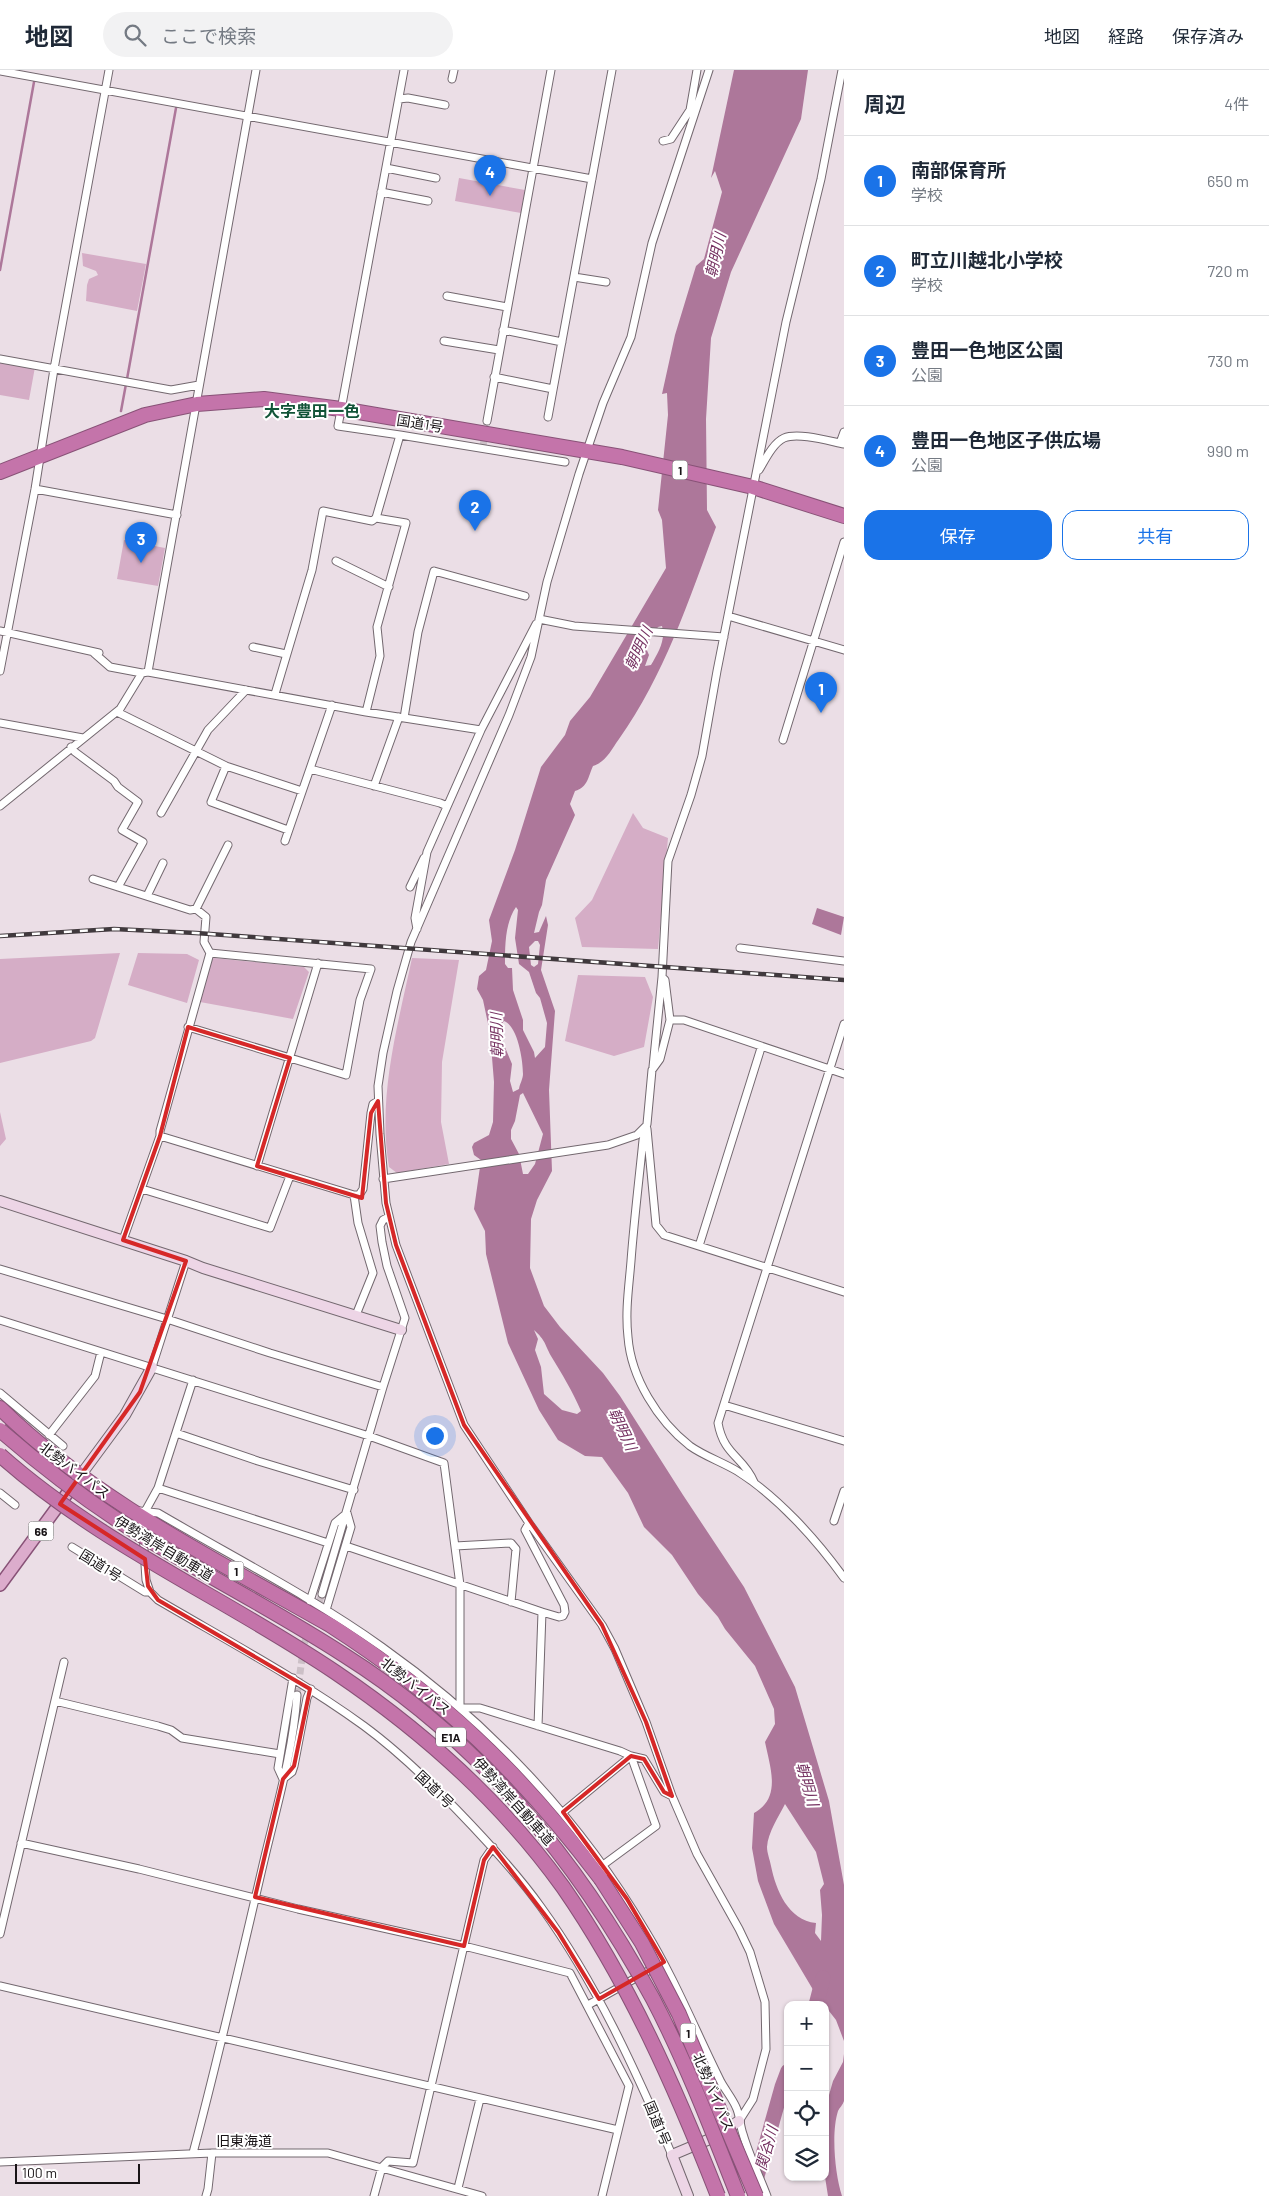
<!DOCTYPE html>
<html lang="ja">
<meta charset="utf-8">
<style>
body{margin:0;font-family:Barlow,"Noto Sans JP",sans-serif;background:#f2f2f3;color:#1f2937}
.controls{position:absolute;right:15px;bottom:15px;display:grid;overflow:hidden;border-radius:10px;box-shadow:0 1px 4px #0004}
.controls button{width:45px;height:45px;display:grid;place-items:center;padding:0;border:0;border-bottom:1px solid #e0e1e3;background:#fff;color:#1f2937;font:25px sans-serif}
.scale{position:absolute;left:15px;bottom:12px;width:125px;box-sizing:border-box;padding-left:5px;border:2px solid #191417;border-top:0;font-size:14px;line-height:18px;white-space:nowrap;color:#191417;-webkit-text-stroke:4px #fff;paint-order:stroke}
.you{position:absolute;left:434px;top:1365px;width:18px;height:18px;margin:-12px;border:4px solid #fff;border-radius:50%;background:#1a73e8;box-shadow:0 0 0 8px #1a73e833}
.badge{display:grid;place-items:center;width:32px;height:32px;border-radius:50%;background:#1a73e8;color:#fff;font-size:16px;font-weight:700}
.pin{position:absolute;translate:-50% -41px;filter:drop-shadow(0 1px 2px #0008)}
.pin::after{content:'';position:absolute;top:26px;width:18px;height:15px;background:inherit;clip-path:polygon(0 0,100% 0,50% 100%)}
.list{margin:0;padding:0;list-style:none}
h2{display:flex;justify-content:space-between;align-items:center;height:65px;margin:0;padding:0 20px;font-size:21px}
h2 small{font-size:16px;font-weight:400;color:#747a83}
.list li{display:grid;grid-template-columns:32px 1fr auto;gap:15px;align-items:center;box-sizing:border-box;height:90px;padding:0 20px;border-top:1px solid #e0e1e3}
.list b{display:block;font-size:19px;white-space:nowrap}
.list p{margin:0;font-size:16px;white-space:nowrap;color:#747a83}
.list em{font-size:16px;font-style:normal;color:#747a83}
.actions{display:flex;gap:10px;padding:15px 20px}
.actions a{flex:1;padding:11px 0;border:1px solid #1a73e8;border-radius:15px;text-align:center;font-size:18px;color:#1a73e8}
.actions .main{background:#1a73e8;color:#fff}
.icon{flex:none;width:28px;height:28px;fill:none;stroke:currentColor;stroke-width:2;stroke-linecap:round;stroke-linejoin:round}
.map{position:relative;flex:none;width:844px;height:2126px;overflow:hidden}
header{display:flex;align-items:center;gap:30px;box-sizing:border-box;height:70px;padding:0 25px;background:#fff;border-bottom:1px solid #e0e1e3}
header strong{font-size:24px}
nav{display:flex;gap:28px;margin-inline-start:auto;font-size:18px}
.search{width:350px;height:45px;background:#f2f2f3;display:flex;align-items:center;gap:12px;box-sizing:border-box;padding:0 18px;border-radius:28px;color:#747a83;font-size:19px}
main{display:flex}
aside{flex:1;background:#fff}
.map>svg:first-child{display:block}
</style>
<header>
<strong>地図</strong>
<div class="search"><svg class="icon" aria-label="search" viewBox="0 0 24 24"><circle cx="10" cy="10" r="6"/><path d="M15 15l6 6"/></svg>ここで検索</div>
<nav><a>地図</a><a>経路</a><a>保存済み</a></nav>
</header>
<main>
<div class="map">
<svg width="844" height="2126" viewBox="0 0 844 2126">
<rect width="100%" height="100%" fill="#ebdee6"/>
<path fill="#d5adc6" d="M459,108L525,120L521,143L455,131Z
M82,183L146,194L137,241L86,231L87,215L89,209L98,205L96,201L83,196Z
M0,291L35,297L29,330L0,325Z
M124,470L165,478L158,516L117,509Z
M633,743L643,758L668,768L658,879L582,877L575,848L592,830Z
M120,883L95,968L91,971L0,993V889Z
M138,883L187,884L199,890L187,933L128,915Z
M214,888L304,897L309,902L293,949L200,932L212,889Z
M412,888L459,890L442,992L441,1052L449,1094L397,1103L389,1097C377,1027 398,955 412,888Z
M578,905L645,907L653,927L644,977L614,986L565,971Z
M0,1042L6,1069L0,1076Z"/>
<path fill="#ad779a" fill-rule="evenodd" d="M734,0H808L801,49L731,202L711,268L706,349L707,440L716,457C689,530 664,606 619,669C611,680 606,692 593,696C588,707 588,717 575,721L570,734L575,745L546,810L542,835L539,842L534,863L539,862L546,846L548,855L541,900L555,941L549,1020L552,1101L537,1130L531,1149L530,1198L544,1236L560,1257L603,1303L620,1326L683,1425L744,1517L795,1617L829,1731L844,1815V1971L836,1950L815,1923L774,1854L758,1811L752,1778L754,1743C782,1728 770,1697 765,1672L775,1654L774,1639L755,1596L725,1559L718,1547L698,1524L672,1485L644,1457L628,1423L602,1387L585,1386L558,1370L539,1340L508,1273L486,1184L485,1161L474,1139L481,1090L474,1085L472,1077L474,1073L489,1065L493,1052L494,1012L490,963L483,930L477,919L479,906L486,900L492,871L489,850L515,780L541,697L565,665L570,651L590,627L666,498L662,450L658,440L668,345L667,323L662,324L675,265L696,196L704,189L722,122L715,101L711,108ZM662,556C666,570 658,583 651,595L645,596L649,585L645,576L658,557ZM516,837L518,840L515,868L519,894L529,902L536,923L540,928L547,953L545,977L535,988L534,982L523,960V950L513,920L512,898H508L505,894C505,876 505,853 516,837ZM535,871H538L540,875L538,894L534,897L531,895L529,877ZM504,951C518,956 523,991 523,1004C523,1009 520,1013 519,1019L513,1022L510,1011L512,994L499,963L500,956ZM523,1023L543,1064L535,1094L528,1104H523L519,1084L511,1069V1060L515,1051L520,1025ZM534,1260C546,1271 544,1273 551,1286C562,1304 573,1322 581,1341L577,1344L562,1340L544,1324L541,1297L535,1280L538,1269ZM785,1734L816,1782L824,1814L820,1820L822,1845L821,1871L815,1863L816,1853C788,1850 776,1820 771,1796C770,1790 767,1783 767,1777C768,1762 779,1746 785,1734Z
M817,838L844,847L841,865L812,854Z
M844,1984C844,1997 844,2019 844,2031C843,2035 839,2038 838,2041C831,2063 835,2105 842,2126H828L825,2107V2039L833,2011L843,1992Z"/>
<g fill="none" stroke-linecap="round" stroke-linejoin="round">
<path stroke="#ad779a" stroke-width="2.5" d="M0,200L34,12
M127,309L176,38
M121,341L126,314"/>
<path stroke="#ad779a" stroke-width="15" d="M816,1935L823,1908
M754,2117L782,2017L788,2001"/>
<path stroke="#ccc0c7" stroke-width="7" stroke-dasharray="7 3.5" stroke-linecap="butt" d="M483,376L487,351
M297,1625L304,1574L322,1524"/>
<g stroke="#73686f" stroke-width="9">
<path id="street" d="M709,0L652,173L631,267L603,333L579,404L547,512L531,587L509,645L411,872L397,921L383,983L378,1016L380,1064L386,1133L396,1175L464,1355L529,1453L602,1555L615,1579L646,1652L672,1726L697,1784L739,1859L750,1882L765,1932L766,1979L753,2029L739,2051
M842,0L821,109L786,252L717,601L702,686L691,725L668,791L662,907L665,910L670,950L660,989L652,1000L647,1054L643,1070C639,1110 634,1151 631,1191C629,1216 625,1241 628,1267C631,1308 658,1351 690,1376C704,1386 722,1392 737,1401C777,1426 816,1469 844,1508
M0,1L592,109
M452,9L454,0
M399,29L408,28L445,35
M694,44L690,40L697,0
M663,71L671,69L690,40
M386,98L436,108
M381,122L428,131
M574,207L606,212
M447,226L507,237
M503,260L562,272
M444,271L499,280
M0,289L171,320L199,315
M494,307L553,319
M548,347L612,0
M487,351L551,0
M400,365L565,392
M840,373L844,362
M759,400C765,390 773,373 784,368C798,362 829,371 844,374
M35,419L177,445
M376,448L400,365L338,356L404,0
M336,491L389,517
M728,546L844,580
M539,549L574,556L724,567
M0,561L99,583
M253,577L286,584
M94,583L110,597L142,603
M0,601L35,419L54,299L109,0
M148,602L256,0
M275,624L312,500L323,441L372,451L376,448L406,453L377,557L380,586L366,642
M117,642L226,696L302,721
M404,648L418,562L434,501L525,526
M0,653L83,668
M783,670L844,472
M71,677L75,682L114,711L118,717L138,732L122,760L143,772L118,817L190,840L196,839L228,775
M226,696L211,732L288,760
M310,699L440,733L447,736
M374,716L399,647
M0,736L120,639L142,603L148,602L366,642L481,660
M161,743L208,660L246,620
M285,771L332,635
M93,809L118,817
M410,817L424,788
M147,826L163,793
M196,839L206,847L204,872L210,883
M417,859L415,848L427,782L481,660L536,554
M740,878L844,891
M670,950H684L844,1004
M653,997L662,907
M647,1059L656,1155L664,1165L844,1222
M160,1066L354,1125H359L363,1119L371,1043L373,1034L378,1031
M257,1096L318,893
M383,1109L608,1075L637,1065L645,1057
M142,1119L270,1158L290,1106
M354,1125L358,1153L373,1203L356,1245
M123,1170L160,1066V1061L210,883L371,899L360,930L346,1005L188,957
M699,1176L761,978
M0,1199L167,1249L270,1283L383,1317
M0,1250L369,1366L444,1393L460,1515V1638
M152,1297L186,1191
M193,1310L158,1418L142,1447L146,1510L150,1522L158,1530C228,1571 299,1609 364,1656C398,1681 428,1710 457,1740C487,1771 516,1802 541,1837C596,1913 635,1999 672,2085
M0,1323L63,1376
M724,1335L844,1371
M176,1363L258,1391L354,1420
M49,1365L95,1306L101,1282
M754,1412C743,1386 724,1386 718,1353L844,954
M158,1418L328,1473
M0,1423L15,1435
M140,1441L158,1443C233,1487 312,1527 382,1577C488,1652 579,1748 645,1860C675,1909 696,1962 721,2012C726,2021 732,2028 736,2037C740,2045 740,2056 743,2064C749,2085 759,2105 767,2126
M834,1451L844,1421
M529,1453L525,1460L564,1535L565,1542L563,1546L559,1547L542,1542
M346,1476L542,1542L538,1656
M455,1476L511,1473L516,1479L511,1532
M72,1477L145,1522H150
M322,1524L383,1317L405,1248L387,1196L382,1172L380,1156L383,1150L389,1147
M310,1531L335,1453L347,1443
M326,1540L351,1457L347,1443
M55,1631L158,1656L171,1660L182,1668L280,1684
M460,1638H480L620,1681L631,1686L644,1689L664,1722L672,1726
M283,1709L278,1698L293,1608
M283,1709L292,1702L294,1696L307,1628L311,1619
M563,1742L631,1686
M21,1773L139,1799L298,1839L464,1876L570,1903L629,2016L602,2126
M603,1795L656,1756L631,1686
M0,1864L64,1592
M0,1916L618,2060
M588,1935L657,1896
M193,2083C218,1989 240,1894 262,1799C275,1742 293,1684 297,1625
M0,2092L212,2083H328L482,2126
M458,2118L480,2029
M206,2126L208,2119L212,2083
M374,2126L382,2097L388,2091L413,2093L484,1790L493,1777"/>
</g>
<g stroke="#73686f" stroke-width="12">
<path id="secondary" d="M0,1131L186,1191L203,1198L401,1260
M80,1406L125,1345L152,1297
M688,2126L672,2085L717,2066L739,2051"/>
</g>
<g stroke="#885277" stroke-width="14">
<path id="primary" d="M0,1515L80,1406"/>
</g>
<g stroke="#885277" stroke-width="16">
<path id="highway" d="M0,402L145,345L197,334L264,329L341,339L622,387L753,417L844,446
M0,1338C95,1431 216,1490 330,1555C442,1627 521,1703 601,1809"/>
</g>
<use href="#street" stroke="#fff" stroke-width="7"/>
<use href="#secondary" stroke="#edd5e6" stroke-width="10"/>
<use href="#primary" stroke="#dcaccc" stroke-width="11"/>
<use href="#highway" stroke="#c474aa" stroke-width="14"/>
<g stroke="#40393d" stroke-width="4.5">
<path id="rail" d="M0,866L114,859L196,863L844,910"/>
</g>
<use href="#rail" stroke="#fff" stroke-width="2.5" stroke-dasharray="8" stroke-linecap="butt"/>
<g stroke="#885277" stroke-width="16" stroke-linecap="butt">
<path id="highway-bridge" d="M0,1360C39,1394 79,1425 122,1453C194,1500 272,1538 344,1585C480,1671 577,1789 653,1929C686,1992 712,2060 738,2126
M0,1385C101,1475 224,1527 335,1602C421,1660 502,1732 563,1817C629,1912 676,2019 718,2126
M601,1809L642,1873L679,1944L756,2126"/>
</g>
<use href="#highway-bridge" stroke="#c474aa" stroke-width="14"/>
</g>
<path fill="none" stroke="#d62828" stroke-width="4" stroke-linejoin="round" d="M188,957L290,988L257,1096L362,1128L371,1043L378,1031L386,1133L396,1175L464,1355L602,1555L646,1652L672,1726L664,1722L644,1689L631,1686L563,1742L627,1829L664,1892L599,1929L558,1862L493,1777L484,1790L464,1876L255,1827L283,1709L294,1696L310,1619L158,1530L148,1516L145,1489L60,1434L140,1322L186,1191L123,1170L160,1066Z"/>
<g text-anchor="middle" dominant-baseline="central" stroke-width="4" stroke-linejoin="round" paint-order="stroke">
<g fill="#fff" stroke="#5e5a5d" stroke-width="1">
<rect x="672.5" y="390.5" width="15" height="19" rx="4"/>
<rect x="28.5" y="1451.5" width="25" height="19" rx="4"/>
<rect x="228.5" y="1491.5" width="15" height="19" rx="4"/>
<rect x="436" y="1657.5" width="30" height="19" rx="4"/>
<rect x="680.5" y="1953.5" width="15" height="19" rx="4"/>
</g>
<g font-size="12" font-weight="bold" fill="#191417">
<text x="680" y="400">1</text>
<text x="41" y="1461">66</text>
<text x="236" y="1501">1</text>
<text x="451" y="1667">E1A</text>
<text x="688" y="1963">1</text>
</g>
<g font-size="14" fill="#191417" stroke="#fff">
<text transform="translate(420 353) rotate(9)">国道1号</text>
<text transform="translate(75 1400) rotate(37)">北勢バイパス</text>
<text transform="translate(164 1478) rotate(31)">伊勢湾岸自動車道</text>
<text transform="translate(101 1495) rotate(32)">国道1号</text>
<text transform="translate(416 1616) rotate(38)">北勢バイパス</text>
<text transform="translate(435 1719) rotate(44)">国道1号</text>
<text transform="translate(514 1731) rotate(48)">伊勢湾岸自動車道</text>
<text transform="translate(714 2022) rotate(67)">北勢バイパス</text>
<text transform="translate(658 2053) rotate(67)">国道1号</text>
<text x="244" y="2070">旧東海道</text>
</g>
<g font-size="15" font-style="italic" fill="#753161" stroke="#fff">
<text transform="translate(715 185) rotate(-77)">朝明川</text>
<text transform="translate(638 578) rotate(-65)">朝明川</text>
<text transform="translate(496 965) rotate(-91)">朝明川</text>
<text transform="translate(623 1359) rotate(65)">朝明川</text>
<text transform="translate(808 1714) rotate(74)">朝明川</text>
<text transform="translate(766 2078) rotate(-74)">関谷川</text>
</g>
<g font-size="16" font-weight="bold" fill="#125438" stroke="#fff">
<text x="312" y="340">大字豊田一色</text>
</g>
</g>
</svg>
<div class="controls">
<button>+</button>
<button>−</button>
<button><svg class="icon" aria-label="locate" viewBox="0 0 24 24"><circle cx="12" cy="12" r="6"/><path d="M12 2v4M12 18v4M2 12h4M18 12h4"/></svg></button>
<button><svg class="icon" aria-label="layers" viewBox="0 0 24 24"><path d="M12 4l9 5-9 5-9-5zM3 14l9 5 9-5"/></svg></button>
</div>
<div class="scale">100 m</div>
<div class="you"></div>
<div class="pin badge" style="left:821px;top:643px">1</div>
<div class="pin badge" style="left:475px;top:461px">2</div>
<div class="pin badge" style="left:141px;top:493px">3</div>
<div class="pin badge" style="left:490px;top:126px">4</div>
</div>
<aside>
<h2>周辺<small>4件</small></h2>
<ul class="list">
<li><span class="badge">1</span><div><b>南部保育所</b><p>学校</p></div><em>650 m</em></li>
<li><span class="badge">2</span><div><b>町立川越北小学校</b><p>学校</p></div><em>720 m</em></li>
<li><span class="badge">3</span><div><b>豊田一色地区公園</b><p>公園</p></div><em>730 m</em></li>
<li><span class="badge">4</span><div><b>豊田一色地区子供広場</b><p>公園</p></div><em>990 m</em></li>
</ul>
<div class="actions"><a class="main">保存</a><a>共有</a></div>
</aside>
</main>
